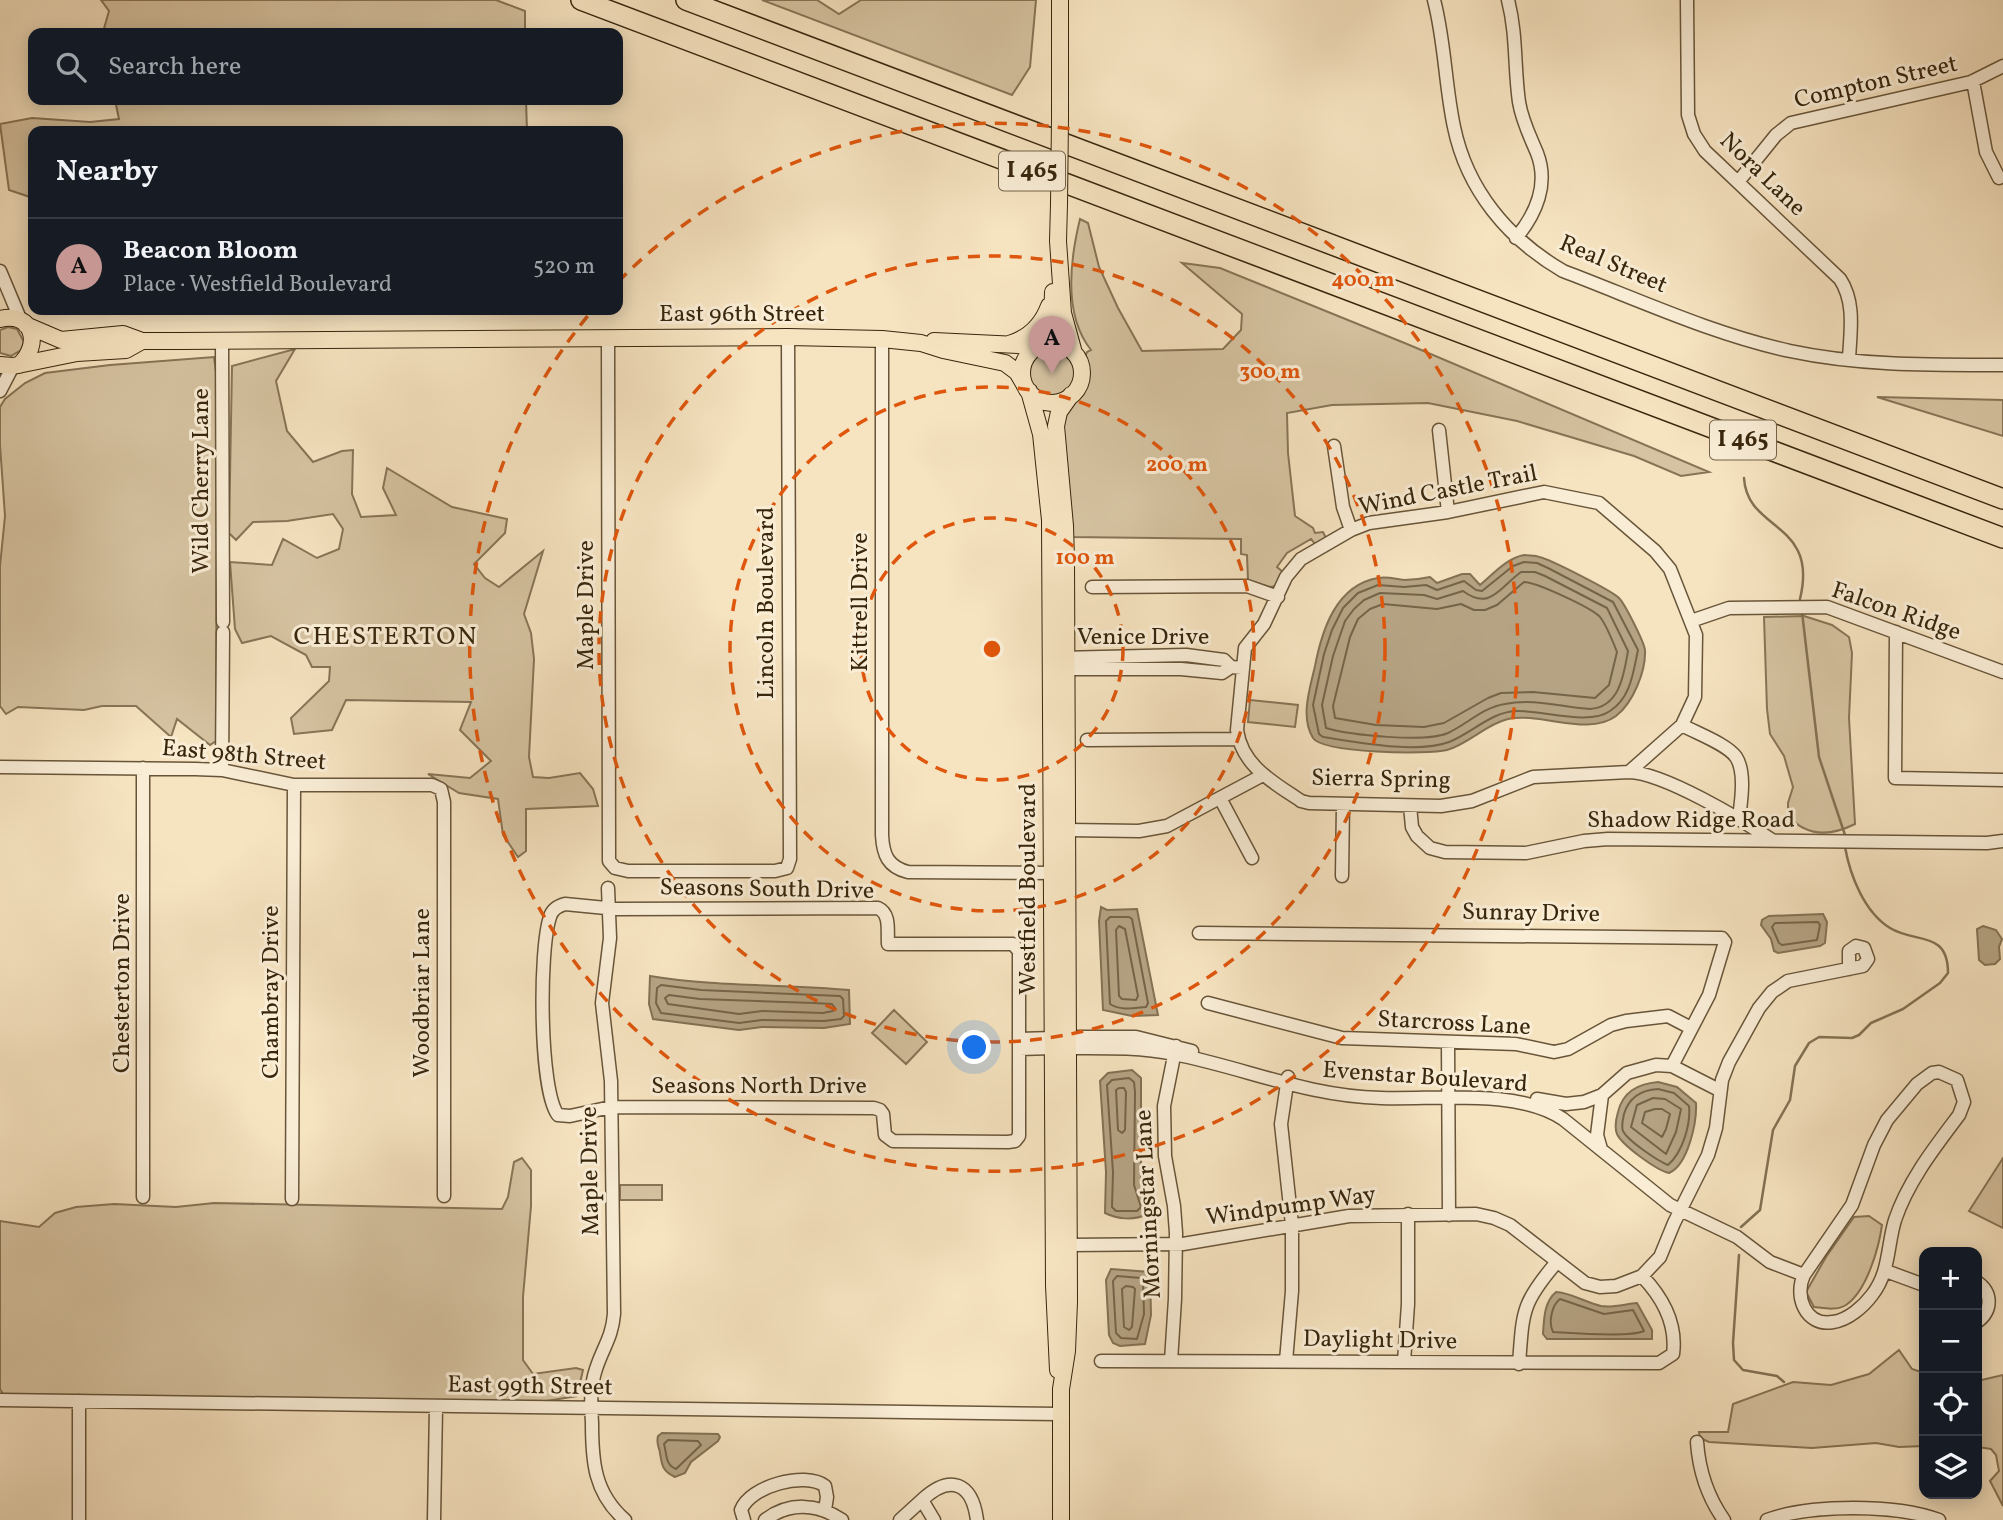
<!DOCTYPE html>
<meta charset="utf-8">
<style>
body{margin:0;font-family:Vollkorn,serif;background:#20242c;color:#f1f3f6}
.controls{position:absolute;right:21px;bottom:21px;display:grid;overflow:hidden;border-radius:14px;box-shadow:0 4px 18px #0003}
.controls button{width:63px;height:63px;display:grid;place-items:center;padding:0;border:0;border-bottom:2px solid #363941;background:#171b24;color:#f1f3f6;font:35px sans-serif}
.you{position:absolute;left:975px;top:1048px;width:24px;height:24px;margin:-18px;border:5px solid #fff;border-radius:50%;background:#1a73e8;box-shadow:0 0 0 10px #1a73e833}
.badge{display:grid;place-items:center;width:46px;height:46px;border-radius:50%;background:#c59692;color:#111;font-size:23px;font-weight:700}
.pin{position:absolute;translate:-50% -58px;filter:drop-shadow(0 2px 4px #0008)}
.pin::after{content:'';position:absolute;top:37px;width:24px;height:21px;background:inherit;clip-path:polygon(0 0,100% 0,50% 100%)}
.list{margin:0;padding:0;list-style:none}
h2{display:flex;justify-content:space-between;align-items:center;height:91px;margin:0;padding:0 28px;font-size:30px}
h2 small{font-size:23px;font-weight:400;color:#9ea1a6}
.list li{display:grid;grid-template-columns:46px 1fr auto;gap:21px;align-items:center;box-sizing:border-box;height:98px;padding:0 28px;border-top:2px solid #363941}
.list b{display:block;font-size:26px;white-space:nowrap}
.list p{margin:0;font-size:23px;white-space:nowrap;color:#9ea1a6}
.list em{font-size:23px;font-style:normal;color:#9ea1a6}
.icon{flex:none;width:38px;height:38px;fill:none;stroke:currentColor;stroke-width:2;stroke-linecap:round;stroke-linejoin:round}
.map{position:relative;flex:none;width:2003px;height:1520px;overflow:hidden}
.search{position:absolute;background:#171b24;box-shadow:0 4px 18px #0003;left:28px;top:28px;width:595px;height:77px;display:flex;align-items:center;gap:18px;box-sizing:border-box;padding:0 24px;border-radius:14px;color:#9ea1a6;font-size:26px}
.panel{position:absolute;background:#171b24;box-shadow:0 4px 18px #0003;left:28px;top:126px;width:595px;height:189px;border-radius:14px}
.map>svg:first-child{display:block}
</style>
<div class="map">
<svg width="2003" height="1520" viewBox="0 0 2003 1520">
<rect width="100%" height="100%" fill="#f6e3c0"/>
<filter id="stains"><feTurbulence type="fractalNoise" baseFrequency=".00286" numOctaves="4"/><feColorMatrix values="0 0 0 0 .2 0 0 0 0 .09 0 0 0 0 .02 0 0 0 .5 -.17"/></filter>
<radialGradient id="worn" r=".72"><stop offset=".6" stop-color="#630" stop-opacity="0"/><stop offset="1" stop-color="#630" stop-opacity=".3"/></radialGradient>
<path fill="#d6c3a1" stroke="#877456" stroke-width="2" d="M101,0H496L525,11V33H99L103,32L109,11Z
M762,0H817L839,14L861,0H1036L1030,67L1012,95Z
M115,100H526L527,131H33V198L9,190L0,124L32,118L90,122L119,119Z
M1080,219L1088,223L1099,267L1118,308L1142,351L1223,349L1241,330L1242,314L1182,263L1220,268L1407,344L1709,472L1681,476L1634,456L1517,421L1428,403L1332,405L1287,413L1288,453L1295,516L1313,528L1315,533L1323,532L1326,538L1315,544L1311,539L1287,553L1277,567L1283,572L1276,586L1270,587L1248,580L1247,555L1241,554V539L1070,537C1067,506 1055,440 1063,413C1067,401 1081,396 1085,383C1087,372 1082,361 1087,352L1091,350C1063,315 1070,260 1080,219Z
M8,327L17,329L24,342L21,350L11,356L0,353V330Z
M295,349L276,381L287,431L313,462L342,451L353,450L352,494L361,517L396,515L383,488L387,468L452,507L507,519L505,533L474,564L485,578L499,587L543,551L524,614L531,633L534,659L529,757L533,777L549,778L580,773L593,789L598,806L526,809V851L518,857L503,835L498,799L459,793L428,774L470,778L491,761L460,730L471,702L346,700L332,730L294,734L291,718L329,681L330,667H312L306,655L271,636L242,643L235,629L230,562L272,565L283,539L317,558L339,549L343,529L333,514L287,521L253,522L236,540L229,533L232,366Z
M1029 373a23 23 0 1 1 46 0a23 23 0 1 1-46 0Z
M214,357L217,380L216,741L210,745L177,719L171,737L136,706H102L84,710L18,707L6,714L0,706V566L5,516L0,445V407L5,399L25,383L45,373L110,365Z
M1877,397L2003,400V436Z
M1804,616L1832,625L1849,637L1852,653L1849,718L1855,824C1831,836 1807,837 1788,816V803L1793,787L1784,756L1770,734L1767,709L1764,617Z
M1250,700L1298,705L1295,727L1248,722Z
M894,1010L927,1042L906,1064L872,1033Z
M522,1158L531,1170V1206L523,1297V1360L533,1374L576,1368L583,1370L577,1396L534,1403L3,1394L0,1389V1221L39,1227L55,1213L76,1207L114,1204L176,1207L214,1203L502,1209L508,1197L514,1162Z
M2003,1158V1228L1969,1211Z
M620,1185H662V1200H620Z
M1869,1216L1882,1225C1879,1247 1867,1291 1846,1305C1836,1311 1824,1308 1814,1307L1806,1292L1826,1257L1854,1217Z
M1899,1350L1912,1369L1924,1373V1446L1899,1447L1876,1443L1812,1448L1709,1442L1700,1438L1699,1432H1728L1733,1404L1793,1382L1831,1385L1869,1374Z
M2003,1375V1506L1990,1481L1999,1471L1996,1455L1991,1449L1977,1447V1381Z"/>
<path fill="#b5a383" stroke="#837153" stroke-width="2" d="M1524,555C1529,556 1535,555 1539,557C1550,559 1612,591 1619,598C1625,604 1644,642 1645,650C1646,671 1633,703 1616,716C1588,737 1541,712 1508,719C1486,724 1469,744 1447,750C1428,755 1323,753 1313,738C1300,717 1310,688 1315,666C1322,630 1336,585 1378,578C1387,576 1395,579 1404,580C1413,580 1421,579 1430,577L1437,583L1462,574H1470L1480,585C1493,574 1507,558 1524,555Z
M1101,907L1107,910L1137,909L1158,1015L1132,1016L1103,1010L1099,921Z
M1823,914L1827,922L1825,943L1820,946L1778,953L1774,951L1771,939L1761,925L1762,920L1769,916Z
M1983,926L1996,930L2002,939L1999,947L2000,959L1995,964L1985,965L1979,960L1977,929Z
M650,976C716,987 783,984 849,990L850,1024L824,1028L762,1027L739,1030L653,1019L649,1004Z
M1132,1070L1141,1078V1184C1146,1194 1150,1203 1147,1214C1134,1221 1117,1219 1105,1213L1106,1172L1100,1081L1108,1073Z
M1658,1082L1677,1087L1696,1103C1697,1122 1688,1165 1669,1173C1656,1170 1622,1145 1617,1134C1614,1127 1616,1119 1618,1112C1623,1092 1637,1084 1658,1082Z
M1111,1269L1150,1272L1151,1315L1145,1344L1120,1346L1113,1343L1109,1335L1106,1280Z
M1556,1292C1569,1292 1587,1303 1601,1306C1613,1308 1625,1304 1637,1303L1652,1330V1339H1547L1543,1334C1544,1319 1544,1302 1556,1292Z
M662,1433L718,1434L720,1437L718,1441L691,1462L685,1473L675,1477C662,1471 662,1465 660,1453C659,1446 656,1444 658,1436Z"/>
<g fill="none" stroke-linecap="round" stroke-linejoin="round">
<path stroke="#766448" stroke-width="2" d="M1524,562L1537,563L1548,568L1613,602L1638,650C1633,673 1631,697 1610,711C1589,726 1542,710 1516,711C1491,712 1472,733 1449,742C1417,754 1356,742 1323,737L1319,734L1313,705L1324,654L1332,630L1343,608L1358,593L1378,585L1404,587L1426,585L1437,590L1464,581L1476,590L1482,591L1513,566Z
M1521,572H1535L1545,576L1607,608L1628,651C1624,674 1620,707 1590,709C1562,707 1533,698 1505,704C1484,707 1467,724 1448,733C1425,743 1350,735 1326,728L1322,705L1333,656L1345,621L1354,609L1364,600L1380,593L1424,595L1437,599L1463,591C1490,611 1499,588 1521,572Z
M1524,582C1536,582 1592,608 1600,617C1607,626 1613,642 1617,652L1609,685L1595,698L1533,692L1501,693L1488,698L1444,723L1424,727L1376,725L1335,718L1333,706L1350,637L1358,619L1370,609L1383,604L1437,609L1461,604L1474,610H1485L1497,605Z
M1110,917H1129L1132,919L1148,1003L1146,1007C1134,1008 1121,1011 1110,1004L1106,921Z
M1818,922L1820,925L1817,940L1782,945L1779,943L1772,927L1775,923Z
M1119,926L1125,929L1138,996L1136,1000L1122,999L1119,996L1116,930Z
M661,985L701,990L840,996L843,999L844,1016L841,1019L824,1021L762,1020L739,1023L661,1013L656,1003L657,988Z
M669,995L700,999L814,1003L832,1004L835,1008L833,1011L823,1013L762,1011L739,1014L668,1004L665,998Z
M1129,1078L1134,1082L1135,1092L1134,1185L1141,1207L1137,1211H1116L1112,1207L1113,1172L1107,1085L1112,1080Z
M1119,1088H1124L1126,1092L1125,1130L1122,1133L1118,1130L1116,1090Z
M1658,1089L1674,1093L1689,1106C1691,1125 1682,1153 1668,1165C1658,1161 1628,1141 1623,1131C1621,1126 1623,1119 1624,1114C1629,1097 1641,1090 1658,1089Z
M1653,1098L1665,1099L1681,1109L1676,1132L1666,1154L1631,1127L1637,1105Z
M1655,1109H1662L1670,1114L1666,1129L1662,1137L1642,1123L1645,1112Z
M1117,1276L1141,1278L1143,1281L1144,1314L1137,1339L1121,1338L1116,1333L1113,1281Z
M1126,1286L1133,1287L1135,1289L1132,1327L1129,1330L1124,1327L1122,1289Z
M1560,1299L1604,1314L1633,1310L1644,1331C1629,1338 1571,1333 1553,1332C1548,1322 1552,1305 1560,1299Z
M668,1440L698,1441L701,1445L676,1469C665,1465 667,1454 664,1444Z"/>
<path stroke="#837153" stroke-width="2.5" d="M1744,478C1747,532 1819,521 1800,599
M1802,612L1819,757L1845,835
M1741,1227L1760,1210L1773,1130L1790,1100L1795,1066L1809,1043L1819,1037L1852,1038L1859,1035L1871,1023L1903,1009L1940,983L1948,973C1948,930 1916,944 1890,928C1864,912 1850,875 1845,847
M1739,1255L1733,1343L1734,1360L1743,1370L1777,1376L1784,1382"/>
<g stroke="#685539" stroke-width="15">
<path id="minor" d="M1434,0C1445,42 1445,85 1454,127C1467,190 1508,239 1563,271C1637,299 1712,334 1790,351C1860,366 1932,365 2003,365
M1508,0C1517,35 1514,67 1519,102C1522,121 1530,136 1537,153C1549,184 1536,214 1516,238
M1687,0L1688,115L1694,134L1705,151L1840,279C1856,303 1850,333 1849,360
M1973,81L1986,152L1999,178
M1738,182L1776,135L1791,123L1971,82L2003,66
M0,271L21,321
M608,339L609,861L615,868L628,871H775L787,868L790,859L788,337
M882,339V835C883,855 888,867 908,872L1061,873
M222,341L223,622
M0,391L13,366
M1439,430L1448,512
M1334,446L1343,507L1351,530
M1544,492L1599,503L1655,551L1670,569L1696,635L1695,697L1682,725L1629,772L1533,777L1472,801L1441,806L1309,803L1301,801C1273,782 1242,766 1237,730L1245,648L1264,624L1286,577L1301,559L1351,530L1369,523L1448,512Z
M1092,587L1247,586L1278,597
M1691,621L1729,608L1827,607L2003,672
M1896,632L1895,778L2003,780
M1060,658L1186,655L1224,660L1231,667L1242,668
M1059,669H1181L1222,673L1231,667
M1682,725C1696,733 1727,744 1736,757C1746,772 1741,802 1739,818
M1087,740L1238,739
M0,767L195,769L222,770L294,785H432L441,789L444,802V1196
M222,770L223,632
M1629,772C1664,773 1742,820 1772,840
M1220,798L1252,858
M1410,806L1412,827L1417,836L1430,848L1445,852L1526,853L1584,841L1608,839L1987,843L2003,841
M1067,830L1139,831L1167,826L1263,775
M1342,876L1343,805
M608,888L610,938L602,1003L611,1081L614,1314C612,1338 603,1347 596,1369C590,1386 591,1405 592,1423C592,1461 594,1493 625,1520
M565,904L616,909L878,908C891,914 887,931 888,944H1013L1019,951V1136L1015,1141L1008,1142L893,1141L885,1135L883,1114L880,1110L874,1108L611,1107L570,1116L558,1115C539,1090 539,949 550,917C552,909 558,906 565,904Z
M1199,933L1722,938L1725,942L1709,995L1672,1066
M1208,1003L1342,1038L1516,1044L1554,1052L1568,1049L1611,1025L1626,1021L1668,1016L1691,1028
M1068,1037H1136L1192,1051
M1019,1039L1053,1038
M1448,1043L1449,1215
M1068,1048C1103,1048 1139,1047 1174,1054C1246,1068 1305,1096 1381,1098C1435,1100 1517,1088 1563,1119L1670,1205L1737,1237L1770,1262L1804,1275
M1019,1049L1053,1048
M1939,1072L1957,1080L1964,1102L1959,1115C1935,1147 1908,1181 1895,1220C1887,1246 1890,1272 1872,1295C1863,1307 1848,1320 1833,1322C1805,1327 1794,1295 1804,1275L1852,1205L1874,1145L1887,1120L1917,1084L1932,1073Z
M1537,1099L1566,1104L1584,1102L1602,1095L1627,1073L1656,1065L1672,1066L1719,1090
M1601,1149L1597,1135L1602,1095
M143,1197V768
M292,1199L294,785
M1068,1245L1183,1244L1349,1216L1476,1214L1494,1218L1510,1225L1585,1283L1600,1287L1616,1286L1642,1276L1660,1257L1674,1223L1708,1155L1716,1128L1722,1080L1729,1062L1759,1008L1772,992L1788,981L1863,966L1868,959L1864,948L1856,946L1849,951V969
M1886,1271L1924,1285
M1977,1282C1993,1293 1992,1311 1977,1322
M1101,1361L1659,1363L1673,1354C1677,1324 1663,1298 1642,1276
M1171,1361L1175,1299L1176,1233L1174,1206L1165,1156L1164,1106L1176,1046
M1286,1361L1292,1291V1225L1281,1124L1288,1077
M1404,1362L1408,1304V1214
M1519,1364C1523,1312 1521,1304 1556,1263
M0,1400L1060,1414
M79,1401V1520
M1697,1442C1699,1471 1707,1496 1724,1520
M434,1520L436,1407
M744,1520L741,1510C750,1486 805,1471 825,1486L827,1497L825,1510
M765,1520C789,1502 817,1503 842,1520
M900,1520L922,1500
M934,1520L922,1500C950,1474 972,1482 977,1520
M1767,1520C1811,1504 1895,1504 1939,1520"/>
</g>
<g stroke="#38260c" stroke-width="18">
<path id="major" d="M1060,119V0
M1059,204L1058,241L1063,313L1074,353
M0,319C33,311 42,345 19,365
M26,325L61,340L123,334L142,341H179L788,337L882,339L921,343L943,350L1005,363L1017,372L1024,384
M934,341L1037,346
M1022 373a30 30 0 1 1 60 0a30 30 0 1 1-60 0Z
M1009,344C1029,338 1042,325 1049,306
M1041,345L1052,323L1053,292
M0,365L13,366L77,353L126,350L142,341
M1029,391L1041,434L1050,520L1054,1285L1058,1370
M1061,1520V1389L1067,1351L1069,1302L1066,559L1065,526L1056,426L1059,412L1071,395"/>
</g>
<g stroke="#38260c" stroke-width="22">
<path id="highway" d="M581,0L2003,538
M686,0L2003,499"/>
</g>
<use href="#minor" stroke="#f9edd6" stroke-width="12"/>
<use href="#major" stroke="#f6e3c0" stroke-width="16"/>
<use href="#highway" stroke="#f6e3c0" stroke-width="19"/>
<g stroke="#38260c" stroke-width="18" stroke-linecap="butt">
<path id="major-bridge" d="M1059,204L1060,119"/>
</g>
<use href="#major-bridge" stroke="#f6e3c0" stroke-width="16"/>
</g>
<g fill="none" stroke="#df560c" stroke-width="3.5" stroke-dasharray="12 9">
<circle cx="992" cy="649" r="131"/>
<circle cx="992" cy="649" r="262"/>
<circle cx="992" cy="649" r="393"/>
<path d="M618 282A524 524 0 1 1 591 312"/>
</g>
<g text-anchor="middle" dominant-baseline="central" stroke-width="6" stroke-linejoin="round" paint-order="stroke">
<g fill="#f9edd6" stroke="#726249" stroke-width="2">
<rect x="999" y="151.5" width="66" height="39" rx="5"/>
<rect x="1710" y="420.5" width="66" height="39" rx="5"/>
</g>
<g font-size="23" font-weight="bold" fill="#38260c">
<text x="1032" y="171">I 465</text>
<text x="1743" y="440">I 465</text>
</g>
<g font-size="24" fill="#38260c" stroke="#f9edd6">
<text transform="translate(1876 83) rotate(-13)">Compton Street</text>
<text transform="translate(1762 175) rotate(44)">Nora Lane</text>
<text transform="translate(1613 265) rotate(23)">Real Street</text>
<text x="742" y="315">East 96th Street</text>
<text transform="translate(202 481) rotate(-90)">Wild Cherry Lane</text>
<text transform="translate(1448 491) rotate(-11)">Wind Castle Trail</text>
<text transform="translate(861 602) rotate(-90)">Kittrell Drive</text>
<text transform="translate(767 603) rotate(-90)">Lincoln Boulevard</text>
<text transform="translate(587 605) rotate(-90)">Maple Drive</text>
<text transform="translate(1896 612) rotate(19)">Falcon Ridge</text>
<text x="1143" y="638">Venice Drive</text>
<text transform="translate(244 756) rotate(5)">East 98th Street</text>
<text transform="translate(1381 780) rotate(1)">Sierra Spring</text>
<text x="1691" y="821">Shadow Ridge Road</text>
<text transform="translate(1029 889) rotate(-90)">Westfield Boulevard</text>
<text transform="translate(767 890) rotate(1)">Seasons South Drive</text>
<text transform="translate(1531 914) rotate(1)">Sunray Drive</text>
<text transform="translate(123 983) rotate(-90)">Chesterton Drive</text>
<text transform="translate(272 992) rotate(-90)">Chambray Drive</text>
<text transform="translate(423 993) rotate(-90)">Woodbriar Lane</text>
<text transform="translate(1454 1024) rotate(3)">Starcross Lane</text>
<text transform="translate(1425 1078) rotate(4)">Evenstar Boulevard</text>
<text x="759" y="1087">Seasons North Drive</text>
<text transform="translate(591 1171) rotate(-91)">Maple Drive</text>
<text transform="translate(1149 1204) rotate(-93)">Morningstar Lane</text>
<text transform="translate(1291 1207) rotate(-8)">Windpump Way</text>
<text transform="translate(1380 1341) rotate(1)">Daylight Drive</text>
<text transform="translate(530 1387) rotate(1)">East 99th Street</text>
</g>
<g font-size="26" letter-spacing="2" fill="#38260c" stroke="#f9edd6">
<text x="386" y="637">CHESTERTON</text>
</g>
</g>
<circle cx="992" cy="649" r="10" fill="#df560c" stroke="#f9edd6" stroke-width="3.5"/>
<g font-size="21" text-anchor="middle" font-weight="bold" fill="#df560c" stroke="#f9edd6" stroke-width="6" stroke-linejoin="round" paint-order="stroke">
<text x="1363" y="286">400 m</text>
<text x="1270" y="378">300 m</text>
<text x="1177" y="471">200 m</text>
<text x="1085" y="564">100 m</text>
</g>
<rect width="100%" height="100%" filter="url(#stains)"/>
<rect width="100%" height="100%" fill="url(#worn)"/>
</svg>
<div class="controls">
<button>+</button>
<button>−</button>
<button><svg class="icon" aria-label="locate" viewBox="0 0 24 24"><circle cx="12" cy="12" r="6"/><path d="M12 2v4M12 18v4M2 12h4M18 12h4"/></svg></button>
<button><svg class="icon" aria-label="layers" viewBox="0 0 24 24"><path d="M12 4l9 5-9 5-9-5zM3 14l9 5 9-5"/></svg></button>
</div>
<div class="you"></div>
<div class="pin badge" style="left:1052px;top:374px">A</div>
<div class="search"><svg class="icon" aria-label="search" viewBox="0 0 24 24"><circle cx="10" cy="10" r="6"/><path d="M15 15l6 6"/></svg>Search here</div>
<section class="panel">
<h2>Nearby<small></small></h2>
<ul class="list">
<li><span class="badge">A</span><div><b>Beacon Bloom</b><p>Place · Westfield Boulevard</p></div><em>520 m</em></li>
</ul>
</section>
</div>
